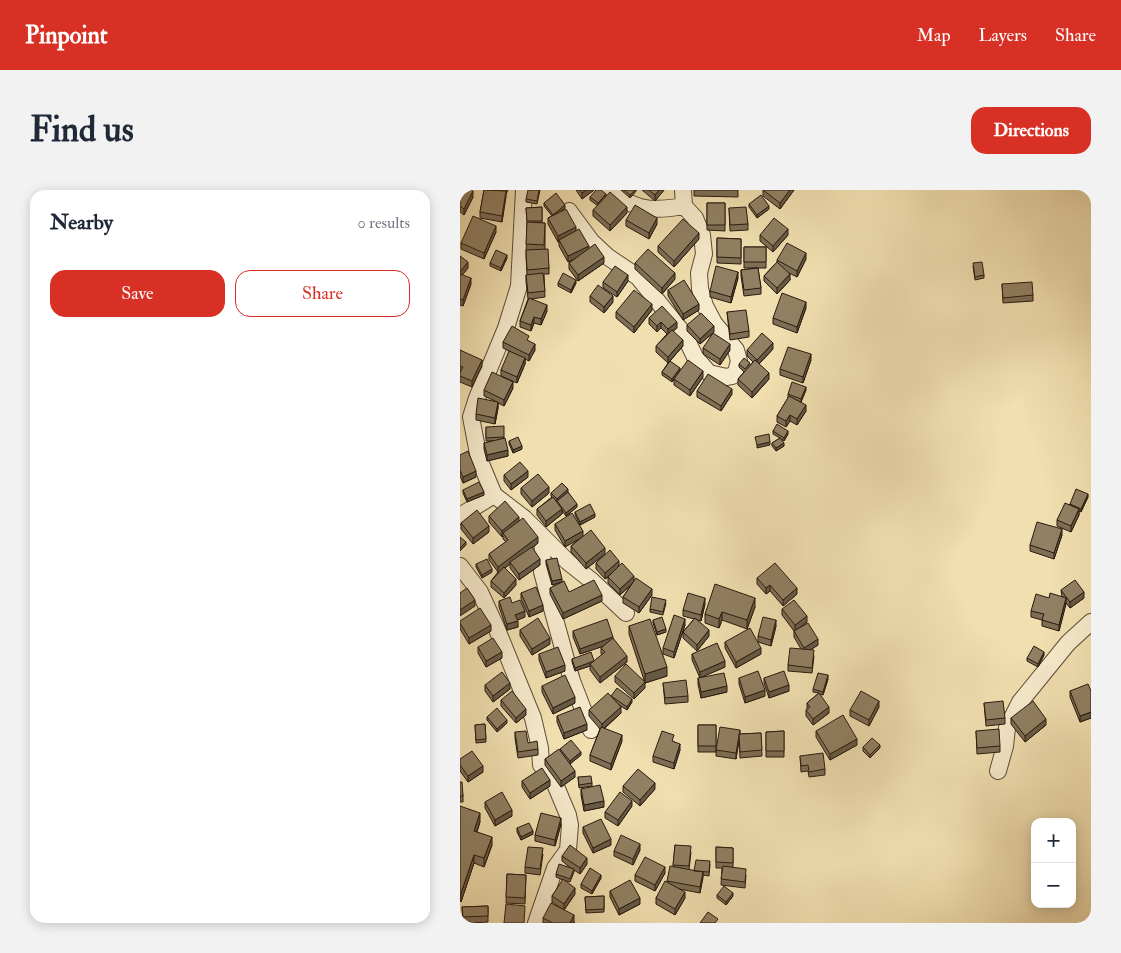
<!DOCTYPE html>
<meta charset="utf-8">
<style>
body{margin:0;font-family:"IM FELL Double Pica",serif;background:#f2f2f3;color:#1f2937}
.controls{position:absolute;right:15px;bottom:15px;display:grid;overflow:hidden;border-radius:10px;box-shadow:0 2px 12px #0003}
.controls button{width:45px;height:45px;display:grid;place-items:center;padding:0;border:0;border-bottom:1px solid #e0e1e3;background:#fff;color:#1f2937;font:25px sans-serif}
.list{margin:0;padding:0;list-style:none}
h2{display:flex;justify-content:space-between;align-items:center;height:65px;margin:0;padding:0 20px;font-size:21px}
h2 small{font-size:16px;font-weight:400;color:#747a83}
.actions{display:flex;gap:10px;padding:15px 20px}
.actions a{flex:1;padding:11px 0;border:1px solid #d93025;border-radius:15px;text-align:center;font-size:18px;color:#d93025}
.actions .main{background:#d93025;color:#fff}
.map{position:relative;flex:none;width:631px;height:733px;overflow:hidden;border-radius:15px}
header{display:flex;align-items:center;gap:30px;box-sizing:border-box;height:70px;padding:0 25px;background:#d93025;color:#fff}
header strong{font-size:24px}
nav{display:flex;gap:28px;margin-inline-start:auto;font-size:18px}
.intro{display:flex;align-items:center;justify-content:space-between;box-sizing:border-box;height:120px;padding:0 30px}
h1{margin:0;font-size:35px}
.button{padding:12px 22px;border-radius:15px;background:#d93025;color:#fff;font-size:18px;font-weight:700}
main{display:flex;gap:30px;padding:0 30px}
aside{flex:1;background:#fff;border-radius:15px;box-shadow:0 2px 12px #0003}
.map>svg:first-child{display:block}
</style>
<header>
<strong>Pinpoint</strong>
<nav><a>Map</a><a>Layers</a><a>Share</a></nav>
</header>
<div class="intro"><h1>Find us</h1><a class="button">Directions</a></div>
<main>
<aside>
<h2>Nearby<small>0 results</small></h2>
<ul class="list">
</ul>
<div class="actions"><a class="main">Save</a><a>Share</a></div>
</aside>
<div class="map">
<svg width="631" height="733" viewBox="0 0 631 733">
<rect width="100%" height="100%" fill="#f1dfb0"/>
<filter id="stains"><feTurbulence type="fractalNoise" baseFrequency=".004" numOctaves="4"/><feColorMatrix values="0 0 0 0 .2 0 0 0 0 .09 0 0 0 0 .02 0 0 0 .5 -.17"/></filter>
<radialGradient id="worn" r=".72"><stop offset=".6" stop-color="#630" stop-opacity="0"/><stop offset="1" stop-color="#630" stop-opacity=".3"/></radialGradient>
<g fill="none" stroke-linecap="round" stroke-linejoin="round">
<g stroke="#5c4b38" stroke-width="18">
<path id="minor" d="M64,0L59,96L46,138L17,208L11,227L19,269L34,305L64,328L108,372L132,391L166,423
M148,0C176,20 190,22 224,16
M109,21L131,51L148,67L178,87L224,144L235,167L249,183L266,187L272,186L276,182L279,171L276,160L254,133L245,116L240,99L239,83L244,64L242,45L235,28L224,16L223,0
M0,326L34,305
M83,347L82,382L112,491L131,540
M0,376L20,402L36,437L73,528L80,558L81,575L95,594L108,625L110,635L108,660L95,678L76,733
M538,581L545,556L547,538L560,512L608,453L631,432"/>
</g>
<use href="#minor" stroke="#f6eacc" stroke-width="16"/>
</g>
<path fill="#7d6e55" stroke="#2a1a10" d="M0,0L13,7L4,25L0,22Z
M24,0H48L46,4L42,32L20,28V22Z
M80,0L77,14L66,12V9Z
M116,0H134L122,9Z
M161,0H176V1L170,8Z
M182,0H204L195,11Z
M234,0H278V7L234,6Z
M303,0H334L320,19L303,6Z
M130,7H146L167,23L150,41L133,26V20L138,16L130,10Z
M84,13L105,18L102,21L116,41L129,59L144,73L118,91L109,79V73L114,69L108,72L99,56V52H98L88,34V28L92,26L84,16Z
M247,13H265V41L247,40Z
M289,14L309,19L297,28L289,17Z
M82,17V33H85V59L89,78V84H84L85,107L71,109L87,121L81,135L74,133L71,141L60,137V131L68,109L66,91V85H67L66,66L67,32L66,18Z
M269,18L288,34V40L270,41Z
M166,30L197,34L189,49L166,36Z
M36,42L24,69L1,59V53Z
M300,45H328L313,62L300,51Z
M257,48L281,49V74L257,73Z
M239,49L214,77L198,62V56Z
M284,57H306V78H298L301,98V104L284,106L281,86V80L297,78H284Z
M0,66L8,78L2,85L11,94L3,116L0,115Z
M47,68L41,81L30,76V73Z
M346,69L337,87L329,83L330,90L317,104L304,91V86L317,72V70Z
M175,73L215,89L202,104L175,79Z
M513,76L524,85V88L515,90Z
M278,88L271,113L250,107V101Z
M168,91L157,107L143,98V92Z
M98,93H116L111,103L98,96Z
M542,94L573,105V111L543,113Z
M208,100L239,120L223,130L208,106Z
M130,106L153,112L144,123L130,112Z
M346,118L337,143L313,134V128Z
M192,120L174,143L156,128V122Z
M267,122L289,141V147L270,150Z
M189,128L217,138L213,141L223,156L210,171L220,181L212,192L202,185V182L208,173L196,162V156L207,144L201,138L197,142L189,134Z
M227,135L254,142L240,154L227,141Z
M69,151L75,160L69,171L65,169V174L57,193L41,186V180L51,162L43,158V152Z
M243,158L270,160L260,175L243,164Z
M313,159L299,174L309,189L292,208L278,195V189L284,182L279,177V174L290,175L293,172L287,166V160Z
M0,160L22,176L12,197L0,192Z
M351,170L343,193L320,185V179Z
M243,187L230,206L214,195V189Z
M53,198L44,216L38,213V218L35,234L16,230V224L35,211L24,206V200Z
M346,200L341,212L339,211L346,221L337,235L330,231L326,237L317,232V226L328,208V204Z
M237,201L272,204L261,221L237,207Z
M26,237L44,247L48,266L27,271L24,259V253L34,251H26Z
M313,241L328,244L324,251L321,249L324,256L316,261L312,256V253L320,248L313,244Z
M49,251L62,259L53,263L49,254Z
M0,265L16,287L3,293L0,286Z
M44,285L68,287L51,300L44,291Z
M61,298L89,303L72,317L61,304Z
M3,300L24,305L7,312L3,303Z
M108,302L117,317L106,326L102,321V324L86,337L77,325V319L92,307L91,306V303Z
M628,307L621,322L619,321V325L611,342L597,336V330L610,314Z
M115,322L135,327L120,335L115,325Z
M29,326L59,331L78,353L72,358L80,375L59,390L50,378V374L45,378L56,395L44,408L31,397V391L38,382L29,370V364L46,352L43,349V346L42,347L29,332Z
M1,333L29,342L13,354L1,339Z
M95,334L123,347L145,364L126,379L111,362V356L122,347L105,357L95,340Z
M602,345L594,369L570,361V355Z
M86,370L102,392L92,395L86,374Z
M136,373L159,376L174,391L192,405L179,423L163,413V407L171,395L160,405L148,393V387L145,389L136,379Z
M16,374L32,382L22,388L16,377Z
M297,388L337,404L323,416L310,401L306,404L297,394Z
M90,398L109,402L142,411L103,429L90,404Z
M601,400L624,408L610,418L606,413L599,441L582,436V430L571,427V421L589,408L602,407Z
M61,403L83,421L69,427L61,409Z
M39,411L65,427L57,430L58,437L47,440L39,417Z
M206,413L203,425L190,422V419Z
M245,414L241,431L237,430L249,446L237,461L223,448V442L234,429L223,426V420Z
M295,417L287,439L262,430L259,438L245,433V424Z
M322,419L347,432L337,439L358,455L350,460L354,466L352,483L328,481V475L341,459L334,447V441L322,425Z
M193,430L206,442L197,445L193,433Z
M0,431L31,441L9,454L0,439Z
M225,435L214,468L203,464V458Z
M169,436L207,486L185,493L169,444Z
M316,436L311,456L298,452V446Z
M60,440L90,454L72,465L60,446Z
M113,441L153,448L167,472L140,493L130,480V476L115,481L112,472V469L134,471L142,465L141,464V458L143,456L120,464L113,447Z
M265,452L301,464L276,478L265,458Z
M18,457L42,468L26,477L18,463Z
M79,464L105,481L86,488L79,470Z
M232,464L265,477L241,487L267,502L241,508L238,494V488H240L232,470Z
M584,465L578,477L567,471V468Z
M155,486L185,498L174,509L155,492Z
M279,488L305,506L285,513L279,494Z
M304,488L329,501L309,508L304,493Z
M368,489L363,505L359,504L369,523L353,535L346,526V520L347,519V513L359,503L353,502V499Z
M203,493L228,506V512L205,514Z
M25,495L50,499L33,512L25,501Z
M82,496L115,513L93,524L82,502Z
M610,501H631V528L620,532L610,507Z
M151,506L172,512L167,520L159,515L161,523L144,539L162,551L151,580L130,571V565L140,539L129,526V520Z
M41,510L66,525L56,533L41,516Z
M524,513L545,528V534L526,536Z
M419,517L409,536L390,526V520Z
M97,526L127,540L104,549L97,532Z
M27,527L47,533L37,542L27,530Z
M551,528L586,535L565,552L551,534Z
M25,534L26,552L16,553L15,535Z
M238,535H256V562H238Z
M324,541V567H306V542Z
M356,541L397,555L370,570L356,547Z
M516,541L540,556V562L517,564Z
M55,542L68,553L78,559V565L58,568L55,548Z
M301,543L302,566L280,568L279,548L276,569L256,566V560L280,544Z
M214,551V552L220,560L214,579L193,572V566Z
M403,557L420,558L410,568L403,561Z
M100,559L121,565L110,574L115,587L101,597L85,575V569L100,561Z
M340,566L365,579V585L349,587L348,581L341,582Z
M0,569L23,582L8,592L0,581Z
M118,587L132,593V596L119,598Z
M62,591L90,596L70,609L62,597Z
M0,592L3,606V612H0Z
M163,596L195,599L180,616L163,602Z
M121,599L144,617L124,621L121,605Z
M25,612L52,626L35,636L25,618Z
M0,616L20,632L17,642L32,655L24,677L14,673L1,712L0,711Z
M172,616L158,636L145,628V622Z
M101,634L95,656L75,651V645Z
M123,637L151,655L133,663L123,643Z
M57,638L73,644L61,650L57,642Z
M215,655L231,662L229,680L234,681L250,674L249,686L243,685L240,703L219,699L225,708L215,725L196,714V708L207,692L213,677Z
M256,657L273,658V677L286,685L285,698L261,695L262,678H256Z
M180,660L173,675L154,666V661Z
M83,664L80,685L65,683V677Z
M102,666L127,674L120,684L114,680V682L110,692L104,690L115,704L104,720L92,712V706L103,690L96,687V684L112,679L102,671Z
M205,683L195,701L175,691V685Z
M47,684L66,685L65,714L46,713Z
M141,688L132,704L121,698V694Z
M150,701L180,714L159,725L150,707Z
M257,705L273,706L266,715L257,708Z
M144,706V722L126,723L125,707Z
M28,716V732L11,733L3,732L2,717Z
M83,728L114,731V733H83Z"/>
<path fill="#665a45" stroke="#2a1a10" d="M126,0H134L122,9V3Z
M175,0H176V1L170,8V5Z
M199,0H204L195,11V5Z
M330,0H334L320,19V13Z
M13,1V7L4,25V19Z
M46,1V7L42,32V26Z
M146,4V7L138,16V13Z
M105,15V18L93,28V25Z
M309,16V19L297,28V25Z
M167,17V23L150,41V35Z
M197,28V34L189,49V43Z
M36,36V42L24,69V63Z
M116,37V43L99,50V52H98V46Z
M328,39V45L313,62V56Z
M239,43V49L214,77V71Z
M129,56V62L108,72V66Z
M346,63V69L337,87V81Z
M47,65V68L41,81V78Z
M144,67V73L118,91V85Z
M8,72V78L0,88V82Z
M278,82V88L271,113V107Z
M215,83V89L202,104V98Z
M330,84V90L317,104V98Z
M168,85V91L157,107V102Z
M11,88V94L3,116V110Z
M116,90V93L111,103V100Z
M153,106V112L144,123V117Z
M346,112V118L337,143V137Z
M192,114V120L174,143V137Z
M239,114V120L223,130V124Z
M87,115V121L81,135V129Z
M74,127V133L71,141V135Z
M201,132V138L197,142V136Z
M217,132V138L208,145V139Z
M254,136V142L240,154V149Z
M223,150V156L208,173V167Z
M313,153V159L297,176V170Z
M75,154V160L69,171V165Z
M270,154V160L260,175V169Z
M351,164V170L343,193V187Z
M65,168V174L57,193V187Z
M22,170V176L12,197V191Z
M220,178V181L212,192V189Z
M243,181V187L230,206V200Z
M309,183V189L292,208V202Z
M53,192V198L44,216V210Z
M346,197V200L341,212V209Z
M272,199V204L261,221V216Z
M38,212V218L35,234V228Z
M346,215V221L337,235V229Z
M330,225V231L326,237V231Z
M328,241V244L324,251V248Z
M310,252V255L297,258V255Z
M324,253V256L316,261V258Z
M62,256V259L53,263V260Z
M48,260V266L27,271V265Z
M16,281V287L3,293V287Z
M68,281V287L51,300V294Z
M89,297V303L72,317V311Z
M108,299V302L97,312V309Z
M24,302V305L7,312V309Z
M628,304V307L621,322V319Z
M117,314V317L106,326V323Z
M102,319V324L86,337V331Z
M619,319V325L611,342V336Z
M135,324V327L120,335V332Z
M59,327V332L43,343L42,347V341Z
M29,336V342L13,354V348Z
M602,339V345L594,369V363Z
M123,341V347L105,357V351Z
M78,347V353L51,373L50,372V374L38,383V377Z
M6,352V355L0,361V358Z
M145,358V364L126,379V373Z
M80,369V375L59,390V384Z
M159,371V377L145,389V383Z
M32,379V382L22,388V385Z
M174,386V392L160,405V399Z
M56,389V395L44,408V403Z
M102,389V392L92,395V391Z
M310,395V401L306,404V398Z
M337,398V404L323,416V410Z
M192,399V405L179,423V417Z
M624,402V408L610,418V412Z
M142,405V411L103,429V423Z
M245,408V414L241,431V425Z
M295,408V417L287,439V430Z
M606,408V414L599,441V435Z
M15,410V416L0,426V420Z
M83,415V421L69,427V421Z
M65,421V427L55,431V425Z
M262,422V430L259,438V429Z
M347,426V432L335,441V435Z
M225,429V435L214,468V462Z
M316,430V436L311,456V450Z
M58,431V437L47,440V434Z
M31,435V441L9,454V448Z
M206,439V442L197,445V442Z
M249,440V446L237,461V455Z
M153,447V453L120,464V459Z
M90,448V454L72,465V459Z
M358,449V455L344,464V458Z
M301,458V464L276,478V472Z
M42,462V468L26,477V471Z
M584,462V465L578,477V474Z
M167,466V472L140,493V487Z
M134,471L130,474V476L115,481V478Z
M265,471V477L240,488V482Z
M105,475V481L86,488V482Z
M207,477V486L185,493V484Z
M368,485V489L363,505V502Z
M185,492V498L174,509V503Z
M50,493V499L33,512V506Z
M329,495V501L309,508V502Z
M267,496V502L241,508V502Z
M305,500V506L285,513V507Z
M115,507V513L93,524V518Z
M172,509V512L167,520V517Z
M419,511V517L409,536V530Z
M161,517V523L142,540V534Z
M369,517V523L353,535V529Z
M66,519V525L56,533V528Z
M631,522V528L620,532V526Z
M586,529V535L565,552V546Z
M47,530V533L37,542V539Z
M127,534V540L104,549V543Z
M280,540V546L276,569V563Z
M162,545V551L151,580V574Z
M397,549V555L370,570V564Z
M220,554V560L214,579V573Z
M420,555V558L410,568V565Z
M121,562V565L110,574V571Z
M23,576V582L8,592V586Z
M115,581V587L101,597V591Z
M90,590V596L70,609V603Z
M195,593V599L180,616V610Z
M144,611V617L124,621V615Z
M172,611V616L158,636V630Z
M52,620V626L35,636V630Z
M20,623V632L14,649V641Z
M101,628V634L95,656V650Z
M73,641V644L61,650V647Z
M32,647V655L24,677V668Z
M151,649V655L133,663V658Z
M180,654V660L173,675V669Z
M14,665V673L1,712V703Z
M127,668V674L120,684V678Z
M205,677V683L195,701V695Z
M243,682V688L240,703V697Z
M141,685V688L132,704V701Z
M115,698V704L104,720V714Z
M225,702V708L215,725V719Z
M273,703V706L266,715V712Z
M180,708V714L159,725V719Z
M114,725V733H110Z"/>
<path fill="#918063" stroke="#2a1a10" d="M0,0H11L13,1L4,19L0,16Z
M24,0L46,1L42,26L20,22Z
M68,0H79L77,11L66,9Z
M120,0H126L122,3Z
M136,0H141L146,4L138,13L130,7Z
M164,0H175L170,5Z
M189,0H199L195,5Z
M303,0H330L320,13Z
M150,2L167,17L150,35L133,20Z
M96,3L105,15L93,25L84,13Z
M301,5L309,16L297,25L289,14Z
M247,13H265V35H247Z
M175,15L197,28L189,43L166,30Z
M82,17V31H67L66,18Z
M286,17L288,34L270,35L269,18Z
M106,19L116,37L98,46L88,28Z
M13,26L36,36L24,63L1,53Z
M314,28L328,39L313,56L300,45Z
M223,29L239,43L214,71L198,56Z
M67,32L85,33L84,55L66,54Z
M119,39L129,56L108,66L99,50Z
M257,48L281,49V68L257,67Z
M327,53L346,63L337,81L317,70Z
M135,54L144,67L118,85L109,73Z
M284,57H306V72H284Z
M88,59L89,78L67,80L66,60Z
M188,59L215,83L202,98L175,73Z
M36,60L47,65L41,78L30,73Z
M0,66L8,72L0,82Z
M317,72L330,84L317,98L304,86Z
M522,72L524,85L515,87L513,73Z
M155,76L168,85L157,102L143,92Z
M256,76L278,82L271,107L250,101Z
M298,78L301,98L284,100L281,80Z
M83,83L85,101L68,103L66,85Z
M103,83L116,90L111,100L98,93Z
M0,84L11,88L3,110L0,109Z
M224,90L239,114L223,124L208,100Z
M572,92L573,105L543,108L542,94Z
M138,95L153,106L144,117L130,106Z
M174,100L192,114L174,137L156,122Z
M322,103L346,112L337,137L313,128Z
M69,108L87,115L81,129L74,127L71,135L60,131Z
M202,116L217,132L208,139L201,132L197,136L189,128Z
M286,120L289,141L270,144L267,122Z
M241,123L254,136L240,149L227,135Z
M52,136L69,146L67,150L75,154L69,165L43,152Z
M212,140L223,150L208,167L196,156Z
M253,143L270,154L260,169L243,158Z
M302,143L313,153L297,170L287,160Z
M328,157L351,164L343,187L320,179Z
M0,160L22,170L12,191L0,186V183L3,177L0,176Z
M49,161L65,168L57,187L41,180Z
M284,168L290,173L285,179L279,174Z
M228,170L243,181L230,200L214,189Z
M295,170L309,183L292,202L278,189Z
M210,171L220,178L212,189L202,182Z
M32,182L53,192L44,210L24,200Z
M248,184L272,199L261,216L237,201Z
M332,192L346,197L341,209L328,204Z
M329,206L346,215L337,229L330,225L326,231L317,226Z
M18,208L38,212L35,228L16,224Z
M317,234L328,241L324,248L313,241Z
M44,236V247L26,248V237Z
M309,244L310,252L297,255L295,247Z
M58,247L62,256L53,260L49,251Z
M45,248L48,260L27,265L24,253Z
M320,248L324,253L316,258L312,253Z
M8,261L16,281L3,287L0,280V265Z
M60,272L68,281L51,294L44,285Z
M78,284L89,297L72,311L61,298Z
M19,292L24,302L7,309L3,300Z
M102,293L108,299L97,309L91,303Z
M616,299L628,304L621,319L610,314Z
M108,302L117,314L106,323L97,311Z
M93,307L102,319L86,331L77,319Z
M45,311L59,327L42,341L29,326Z
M605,313L619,319L611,336L597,330Z
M130,314L135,324L120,332L115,322Z
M17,320L29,336L13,348L1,333Z
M112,323L123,341L105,351L95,334Z
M63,328L78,347L38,377L29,364L48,350L43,343Z
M577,332L602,339L594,363L570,355Z
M131,340L145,358L126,373L111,356Z
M0,347L6,352L0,358Z
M72,357L80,369L59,384L50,372Z
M150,360L159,371L145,383L136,373Z
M97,368L102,389L92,391L86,370Z
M27,369L32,379L22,385L16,374Z
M162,373L174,386L160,399L148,387Z
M315,373L337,398L323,410L310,395L306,398L297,388Z
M44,377L56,389L44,403L31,391Z
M176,388L192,399L179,417L163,407Z
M134,390L142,405L103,423L90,398L104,391L109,402Z
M615,390L624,402L610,412L601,400Z
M255,394L295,408L287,430L262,422L259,429L245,424Z
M76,397L83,415L69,421L61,403Z
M7,398L15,410L0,420V403Z
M228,403L245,408L241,425L223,420Z
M590,403L606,408L599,435L582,430L584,424L571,421L576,404L589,408Z
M50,407L52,413L60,410L65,421L55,425L58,431L47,434L39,411Z
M192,407L206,410L203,422L190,419Z
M334,410L347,426L335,435L322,419Z
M20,418L31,435L9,448L0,433V431Z
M214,425L225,429L214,462L203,458Z
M202,427L206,439L197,442L193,430Z
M303,427L316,430L311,450L298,446Z
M78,428L90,448L72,459L60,440Z
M235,428L249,440L237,455L223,442Z
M147,429L153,447L120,459L113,441Z
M190,429L207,477L185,484L169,436Z
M348,433L358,449L344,458L334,441Z
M290,438L301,458L276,472L265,452Z
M33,448L42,462L26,471L18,457Z
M153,448L167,466L140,487L130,474L145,462L141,458Z
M257,453L265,471L240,482L232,464Z
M574,456L584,462L578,474L567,468Z
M98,457L105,475L86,482L79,464Z
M330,458L354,460L352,478L328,475Z
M131,462L134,471L115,478L112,469Z
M166,474L185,492L174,503L155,486Z
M298,481L305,500L285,507L279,488Z
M324,481L329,495L309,502L304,488Z
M42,482L50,493L33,506L25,495Z
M264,483L267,496L241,502L238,488Z
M358,483L368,485L363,502L353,499Z
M105,485L115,507L93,518L82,496Z
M226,490L228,506L205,508L203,493Z
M628,494L631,501V522L620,526L610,501Z
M157,498L172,509L167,517L151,506Z
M52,501L66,519L56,528L41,510Z
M401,501L419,511L409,530L390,520Z
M148,503L161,517L142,534L129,520Z
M359,503L369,517L353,529L346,520L350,517L347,513Z
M543,511L545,528L526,530L524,513Z
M573,511L586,529L565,546L551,528Z
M120,517L127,534L104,543L97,526Z
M37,518L47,530L37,539L27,527Z
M383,525L397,549L370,564L356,541Z
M25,534L26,549L16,550L15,535Z
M238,535H256V556H238Z
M141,537L162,545L151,574L130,565Z
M260,537L280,540L276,563L256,560Z
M539,539L540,556L517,558L516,541Z
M66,541L68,553L77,551L78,559L58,562L55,542Z
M202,541L214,545L212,551L220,554L214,573L193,566Z
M324,541V561H306V542Z
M301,543L302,560L280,562L279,544Z
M412,548L420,555L410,565L403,557Z
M111,550L121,562L110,571L100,559Z
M99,559L115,581L101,591L85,569Z
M12,561L23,576L8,586L0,575V569Z
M363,563L365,579L349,582L348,575L341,576L340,566Z
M82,578L90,590L70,603L62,591Z
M178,579L195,593L180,610L163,596Z
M131,586L132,593L119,595L118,587Z
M0,592H2L3,606H0Z
M140,595L144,611L124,615L121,599Z
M42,602L52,620L35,630L25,612Z
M160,602L172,611L158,630L145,622Z
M0,616L20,623L14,641L32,647L24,668L14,665L1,703H0Z
M81,623L101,628L95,650L75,645Z
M141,629L151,649L133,658L123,637Z
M69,633L73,641L61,647L57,638Z
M161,645L180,654L173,669L154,661Z
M110,655L127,668L120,678L102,666Z
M215,655L231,656L229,676L213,675Z
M68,657L83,658L80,679L65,677Z
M256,657L273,658V673L256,672Z
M185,667L205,677L195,695L175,685Z
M236,670L250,671L249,682L234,681Z
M99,674L114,679L110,689L96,684Z
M210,676L243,682L240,697L207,691Z
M263,676L286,679L285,692L261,689Z
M130,678L141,685L132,701L121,694Z
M47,684L66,685L65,708L46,707Z
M103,689L115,698L104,714L92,706Z
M170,690L180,708L159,719L150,701Z
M205,691L225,702L215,719L196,708Z
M264,696L273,703L266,712L257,705Z
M144,706V719L126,720L125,707Z
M91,713L114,725L110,733H93L83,728Z
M46,714L65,716L64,733H44Z
M28,716V726L3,727L2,717Z
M248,722L258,729L255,733H240Z
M0,731L11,732V733H0Z"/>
<rect width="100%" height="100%" filter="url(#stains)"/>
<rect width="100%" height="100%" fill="url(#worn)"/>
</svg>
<div class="controls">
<button>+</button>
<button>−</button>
</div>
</div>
</main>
